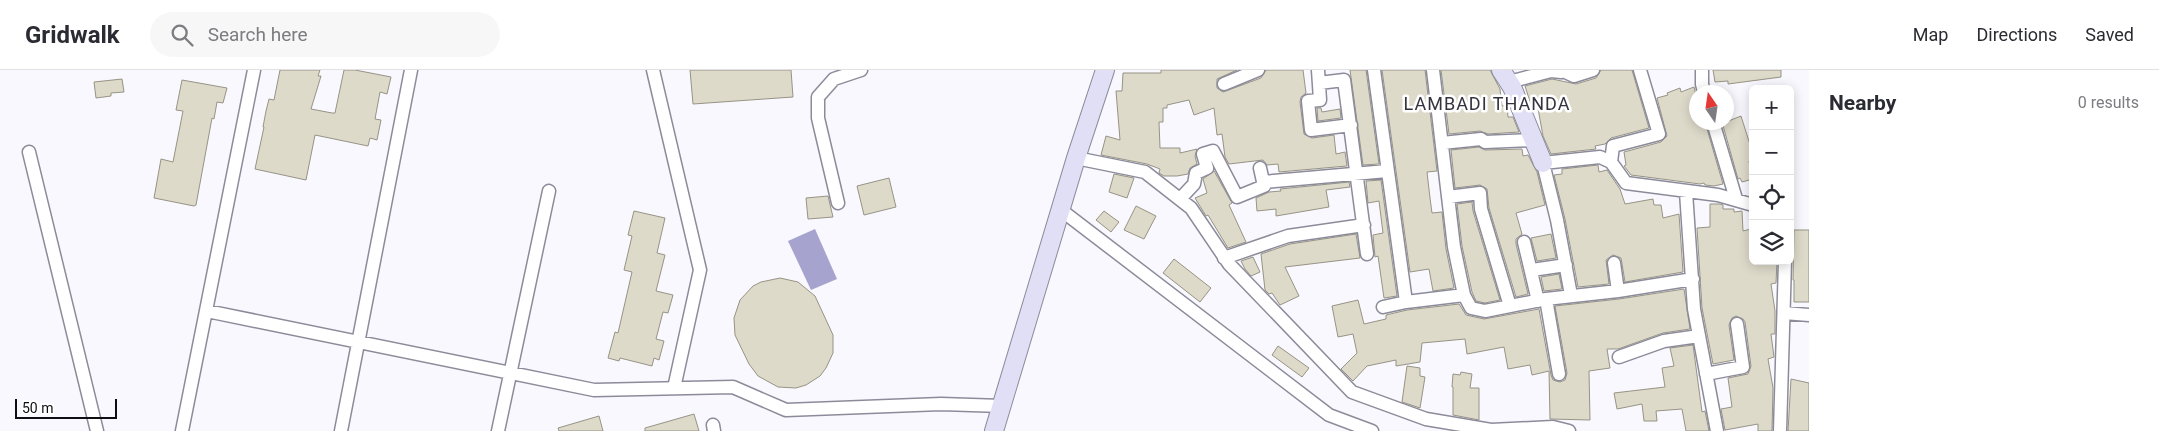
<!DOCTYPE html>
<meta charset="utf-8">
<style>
body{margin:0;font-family:Roboto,sans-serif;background:#f7f7f7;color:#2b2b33}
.controls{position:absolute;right:15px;top:15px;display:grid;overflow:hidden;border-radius:8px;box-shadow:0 2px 12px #0003}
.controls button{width:45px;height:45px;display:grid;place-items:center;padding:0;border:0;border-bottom:1px solid #e1e1e2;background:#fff;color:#2b2b33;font:25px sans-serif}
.compass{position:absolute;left:1689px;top:15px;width:45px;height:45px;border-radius:50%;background:#fff;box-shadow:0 2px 12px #0003;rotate:347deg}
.scale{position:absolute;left:15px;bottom:12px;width:102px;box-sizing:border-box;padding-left:5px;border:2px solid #0d0d12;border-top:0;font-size:14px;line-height:18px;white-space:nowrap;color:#0d0d12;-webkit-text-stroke:4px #fff;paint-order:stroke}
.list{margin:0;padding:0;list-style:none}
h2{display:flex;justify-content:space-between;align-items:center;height:65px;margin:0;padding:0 20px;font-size:21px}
h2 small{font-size:16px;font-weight:400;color:#7c7c81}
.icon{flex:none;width:28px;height:28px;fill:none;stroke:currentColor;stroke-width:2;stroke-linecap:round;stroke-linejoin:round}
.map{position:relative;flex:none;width:1809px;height:361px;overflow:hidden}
header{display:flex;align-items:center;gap:30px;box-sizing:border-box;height:70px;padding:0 25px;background:#fff;border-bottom:1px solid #e1e1e2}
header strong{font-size:24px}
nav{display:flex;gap:28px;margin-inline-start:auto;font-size:18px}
.search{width:350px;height:45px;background:#f7f7f7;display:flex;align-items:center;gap:12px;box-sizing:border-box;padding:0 18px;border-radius:28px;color:#7c7c81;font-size:19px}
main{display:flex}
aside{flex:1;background:#fff}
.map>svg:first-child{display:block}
</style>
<header>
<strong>Gridwalk</strong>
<div class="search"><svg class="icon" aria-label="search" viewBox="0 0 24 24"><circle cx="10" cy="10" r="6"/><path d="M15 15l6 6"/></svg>Search here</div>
<nav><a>Map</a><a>Directions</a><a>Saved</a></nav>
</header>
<main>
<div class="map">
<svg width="1809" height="361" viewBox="0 0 1809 361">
<rect width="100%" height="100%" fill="#f8f8fe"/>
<path fill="#a6a3ce" d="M815,159L837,209L811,220L788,171Z"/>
<path fill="#dddaca" stroke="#979385" d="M280,0H320L318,6H321L311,39L332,43H335L344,0H355L391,7L387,24L380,22L375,49L381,50L377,70L370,68L368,76L315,65L306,110L255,99L264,57H263L266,41L269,29L274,30Z
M690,0H791L793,27L693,34Z
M1161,0H1237L1217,9V18L1223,22L1261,8L1266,0H1303L1306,23L1301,27L1300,32L1304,64L1312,68L1334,65L1336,84L1345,82L1347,96L1279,102L1278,94L1267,95L1263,90L1229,94L1225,87L1222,64L1217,65L1214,38L1194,45L1189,30L1167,35V38H1163V52H1159L1160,78H1180V83L1197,79L1195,86L1197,94L1190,98L1188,104L1177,106H1164L1159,103L1160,99L1147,94L1101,85L1106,66L1120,70L1116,21H1122L1123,3H1161Z
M1350,0H1366L1379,94L1363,95Z
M1382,0H1425L1437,101L1427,102L1430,128L1432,143L1442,142L1446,179L1454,218L1433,221L1429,199L1410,202Z
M1441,0H1490L1500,19L1502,36L1507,35L1508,47H1513L1519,62L1488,64L1480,61L1449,64Z
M1601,0H1632L1649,58L1611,68L1605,74L1595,76L1596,79L1551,84L1543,66L1537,33L1531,35L1525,16L1552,9L1576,14L1596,8Z
M1713,0H1781V7L1728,14V11L1715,12Z
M122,9L124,22L111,23V26L96,28L94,12Z
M182,10L227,18L223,33L217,32L214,49L212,48L196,135L194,136L154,128L161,89L173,92L183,41L176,40Z
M1694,17L1696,25V52H1705L1723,114L1714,116L1705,115L1704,113L1700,114L1631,105L1624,96L1626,95L1624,82L1661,72L1667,66L1657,28L1668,25L1667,23L1680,18L1681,22Z
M1317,38H1321L1322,42L1340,39L1341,48L1318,51Z
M1741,46L1753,84V90L1749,91L1753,109L1742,112L1740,108L1738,109L1722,52H1726Z
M1479,77L1485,80L1522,79L1523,86L1528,85L1537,102L1545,135L1516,143L1522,164L1516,169V174L1528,224L1516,227L1489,138L1487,119L1480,115L1455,118L1451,80Z
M1598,95L1599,102L1607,100L1620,119L1625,134L1653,129L1654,135H1661L1663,148L1679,144L1683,202L1625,212L1621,188L1613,185L1606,190L1609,214L1578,217L1565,149L1554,105L1562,104V99Z
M1214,101L1232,133L1229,135L1246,172L1228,178L1208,145L1206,146L1195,128L1207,123L1203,109Z
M1114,104L1134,108L1127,128L1109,122Z
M889,108L896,137L864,145L857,116Z
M1381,110L1397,226L1384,228L1378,186L1375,187L1373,165L1383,163L1379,131L1368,133L1366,111Z
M1349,112L1350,117L1326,120L1329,137L1276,146V139L1257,141L1256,128L1269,122L1281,121L1280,119Z
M828,126L833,147L808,149L806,128Z
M1472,132L1473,141L1500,230L1485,233L1476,231L1472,222L1462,176L1457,134Z
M1710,134H1720L1723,135V139H1734V142L1742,141L1743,161L1751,159L1753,191H1777L1776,213L1771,214L1775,241V264H1771L1774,287L1768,289L1773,318L1772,361H1758V354L1725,360L1721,339L1732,337L1728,308L1748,304L1751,296L1745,252L1743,249L1736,246L1732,248L1729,255L1734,290L1713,294L1702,238L1697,158L1710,157Z
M1136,136L1156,146L1144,169L1124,160Z
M634,141L665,148L657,183L665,185L656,221L673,225L668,243L663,242L656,269L664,271L659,290L654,288L652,296L620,288L619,291L608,288L615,262L618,263L632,202L624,200L632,166L628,165Z
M1104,141L1119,152L1111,162L1096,150Z
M1794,160H1809V232H1794V210H1793Z
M1356,164L1360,188L1285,197L1299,226L1280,235L1272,223L1269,224L1265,220L1261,184L1290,174Z
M1551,164L1556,188L1537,191L1531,168Z
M1253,187L1260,202L1251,206L1245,199L1241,191Z
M1174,189L1211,218L1200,232L1163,203Z
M1559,204L1562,219L1544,221L1541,207Z
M780,208L798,212L815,226L833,265V283L826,298L820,306L806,315L796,318L778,317L758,306L749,294L735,265L734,248L740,230L753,216L761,212Z
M1684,219L1690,259L1663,263L1618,279H1607L1610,298L1589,301L1590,350L1550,349L1549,301L1532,305L1530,295L1508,299L1504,277L1467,284L1465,269L1422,273L1420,292L1396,296V290L1367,296L1353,311L1341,299L1357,283L1353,264L1338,267L1332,236L1358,230L1364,254L1386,249V245L1407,240L1459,234L1466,245L1484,249L1539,239L1551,305L1553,310L1560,312L1565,310L1567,303L1555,236L1619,229Z
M1693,275L1702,342L1705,341L1709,361H1686L1682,339L1656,341L1657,351H1644L1642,334L1617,339L1614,323L1665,317L1662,298L1674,296L1670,278Z
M1278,276L1309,298L1302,307L1272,285Z
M1407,296L1420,298V306L1425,307L1420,338L1402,332Z
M1461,302L1472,304L1470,318H1479V350L1453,345V317H1452L1453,304L1460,305Z
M1791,309L1809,313V361H1788Z
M694,344L699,361H645V358Z
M599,346L603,361H559L558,358Z"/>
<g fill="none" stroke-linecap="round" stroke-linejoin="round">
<g stroke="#8c8b9a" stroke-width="15">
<path id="street" d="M653,0L700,200L674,318
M1318,0L1320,30L1308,31L1311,60L1351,55
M1374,0L1406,232
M1433,0L1454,177L1464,225L1471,238L1485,241L1546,229L1618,221L1693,209
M1561,0L1574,6L1593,0
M1702,0V14L1704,22
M1509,12L1551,1L1561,2
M1319,13L1344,10L1367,184
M1224,14L1258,0
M1713,52L1736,129
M1442,73L1481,69L1485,72L1534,70
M29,82L97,361
M1076,88L1145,102L1191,138L1229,194L1352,322L1426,349L1491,360L1553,357L1569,361
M1611,92L1613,76L1659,64L1640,0
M1263,112L1387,101
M1686,122L1694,239L1717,361
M1448,127L1480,123L1481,139L1510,236
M1180,129L1194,114L1196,103L1207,98L1203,84L1213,81L1237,127L1264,116L1260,98
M838,133L818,48V27L834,9L861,0
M1061,140L1329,345L1372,361
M1524,172L1538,231
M1224,188L1288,166L1364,155
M1614,193L1618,221
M1532,200L1566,195
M1571,225L1557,150L1543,93L1600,87L1611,92L1626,113L1718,125L1753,135
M1546,229L1559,304
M1383,237L1406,232L1464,225
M207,241L594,320L733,317L786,340L941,334L1002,336
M1784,243L1809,245
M1619,287L1664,271L1699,266
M1706,304L1743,297L1737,254
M713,355L714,361
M182,361L254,0
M341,361L411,0
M498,361L549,121
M1780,361L1785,191"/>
</g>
<g stroke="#8c8b9a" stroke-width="20">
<path id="secondary" d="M1501,0L1512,17L1543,93
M994,361L1076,88L1105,0"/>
</g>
<use href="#street" stroke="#fff" stroke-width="12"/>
<use href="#secondary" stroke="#e1dff6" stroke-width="18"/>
</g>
<g text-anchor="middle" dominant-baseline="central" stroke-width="5" stroke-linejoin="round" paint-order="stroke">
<g font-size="18" letter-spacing="1" fill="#34333f" stroke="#fff">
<text x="1487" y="33">LAMBADI THANDA</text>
</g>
</g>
</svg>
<div class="controls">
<button>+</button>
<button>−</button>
<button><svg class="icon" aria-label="locate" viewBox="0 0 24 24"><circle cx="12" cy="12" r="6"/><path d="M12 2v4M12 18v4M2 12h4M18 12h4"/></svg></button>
<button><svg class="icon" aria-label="layers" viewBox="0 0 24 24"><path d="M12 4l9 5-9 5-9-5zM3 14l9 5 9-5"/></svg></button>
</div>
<svg class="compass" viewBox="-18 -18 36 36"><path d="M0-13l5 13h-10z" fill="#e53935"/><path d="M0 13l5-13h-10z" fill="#7c7c81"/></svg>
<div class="scale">50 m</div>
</div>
<aside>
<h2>Nearby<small>0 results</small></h2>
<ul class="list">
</ul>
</aside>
</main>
